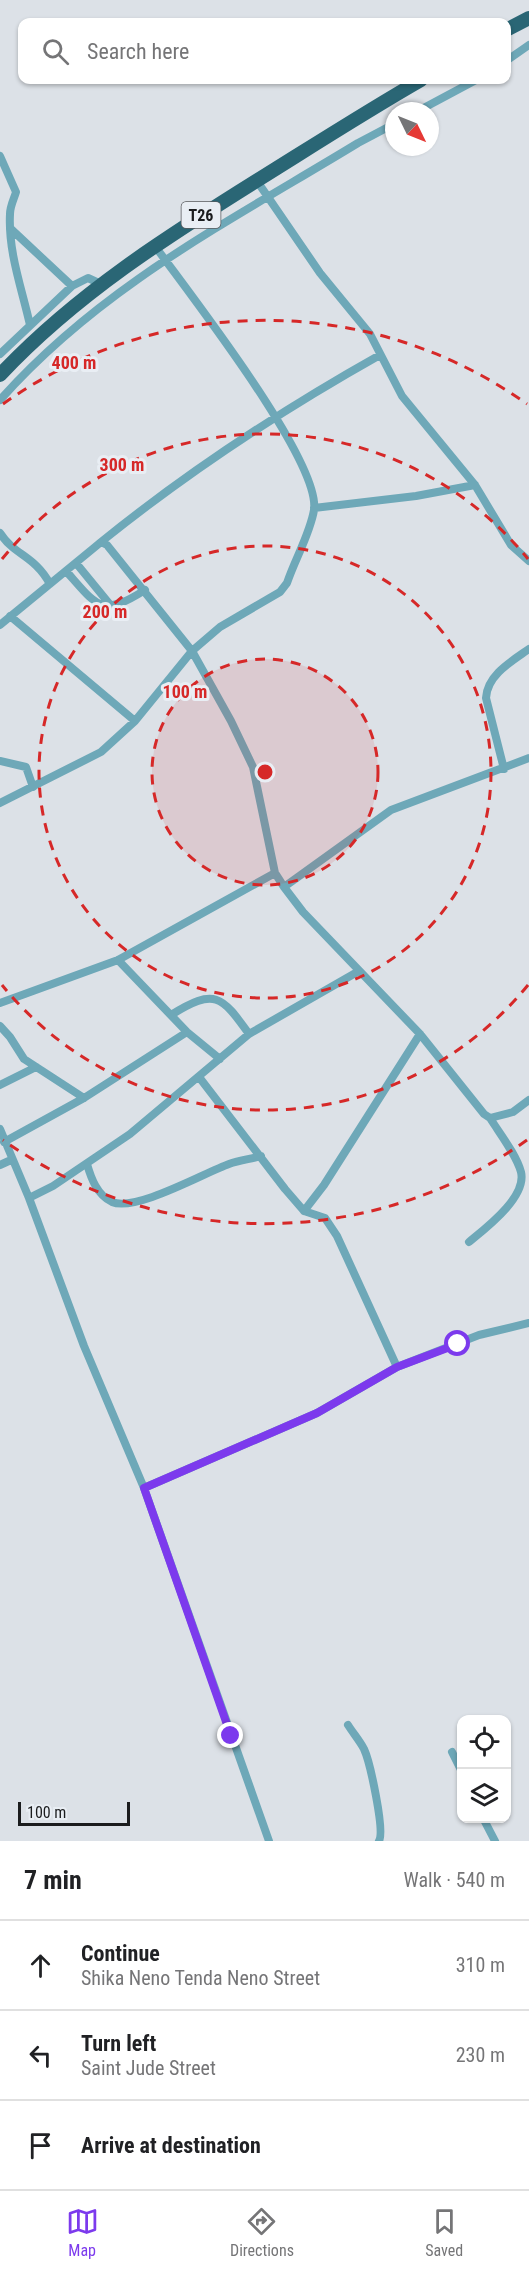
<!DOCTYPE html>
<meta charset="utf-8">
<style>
body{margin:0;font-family:"Roboto Condensed",sans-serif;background:#f6f6f6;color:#202124}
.controls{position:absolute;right:18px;bottom:18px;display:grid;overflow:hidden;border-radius:12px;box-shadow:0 2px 4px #0004}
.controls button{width:54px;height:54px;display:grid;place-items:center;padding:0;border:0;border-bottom:2px solid #e0e0e0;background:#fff;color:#202124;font:30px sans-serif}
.compass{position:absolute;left:385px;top:102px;width:54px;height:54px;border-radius:50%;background:#fff;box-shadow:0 2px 4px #0004;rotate:133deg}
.scale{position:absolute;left:18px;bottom:15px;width:112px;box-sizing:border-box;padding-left:6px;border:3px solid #1b1c1e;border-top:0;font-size:16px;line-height:21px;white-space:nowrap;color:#1b1c1e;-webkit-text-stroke:4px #e9eef4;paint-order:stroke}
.stop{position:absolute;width:18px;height:18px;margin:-14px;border:4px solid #7c3aed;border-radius:50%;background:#fff}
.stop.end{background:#7c3aed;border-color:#fff;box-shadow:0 2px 6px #0008}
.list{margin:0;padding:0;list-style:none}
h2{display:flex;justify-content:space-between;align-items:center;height:78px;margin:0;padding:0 24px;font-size:26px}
h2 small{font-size:20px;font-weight:400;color:#757577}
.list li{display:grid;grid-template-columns:39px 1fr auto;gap:18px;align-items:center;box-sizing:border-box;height:90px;padding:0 24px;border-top:2px solid #e0e0e0}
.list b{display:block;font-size:22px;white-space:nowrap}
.list p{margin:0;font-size:20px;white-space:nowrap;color:#757577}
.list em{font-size:20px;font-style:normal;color:#757577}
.icon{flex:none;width:33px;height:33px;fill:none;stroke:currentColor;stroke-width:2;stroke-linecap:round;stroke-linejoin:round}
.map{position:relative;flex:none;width:529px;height:1841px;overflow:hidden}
.search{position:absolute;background:#fff;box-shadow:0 2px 4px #0004;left:18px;right:18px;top:18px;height:66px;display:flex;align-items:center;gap:15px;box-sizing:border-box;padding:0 21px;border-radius:12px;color:#757577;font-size:22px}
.sheet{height:348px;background:#fff}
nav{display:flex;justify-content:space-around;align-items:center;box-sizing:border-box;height:84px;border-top:2px solid #e0e0e0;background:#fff;font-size:16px;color:#757577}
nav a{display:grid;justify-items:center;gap:3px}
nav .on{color:#7c3aed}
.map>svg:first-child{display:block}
</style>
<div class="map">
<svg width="529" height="1841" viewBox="0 0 529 1841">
<rect width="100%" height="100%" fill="#dce1e7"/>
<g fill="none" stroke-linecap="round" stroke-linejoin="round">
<path stroke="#6ea8b8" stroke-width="8" d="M506,61L529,45
M418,111L476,80
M0,156L16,192C14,199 10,206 10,214C8,252 22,289 30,325
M257,181L320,273L370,334L402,396L475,485L511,545L529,561
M11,229L72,286
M0,354L72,286L88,278L101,284
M0,400C101,286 230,221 358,143L394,124
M314,508L416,496L475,485
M0,533C15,556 34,555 50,584
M101,542C189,471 282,410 380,355
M76,563L112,607
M66,571C97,606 101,618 145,590
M10,616L135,721
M0,625L95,547L101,542L107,545L192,651L231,721L253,767L275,873L284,887L303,912L420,1034L484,1114L490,1118L513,1112L529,1100
M0,761L26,767L33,787
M504,769L486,698C487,675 512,661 529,649
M0,803L101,752L135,721L192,651L220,627L280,592L287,583C295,559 310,534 314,510C321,461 188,292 155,246
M284,887L391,810L529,758
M118,960L187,1032L220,1059
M0,1003L118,960L275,873
M171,1015C215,988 221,995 249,1034
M0,1026L10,1037L24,1059L84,1098
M199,1077L285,1189L304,1211L325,1218L337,1236L397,1367
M0,1085L36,1067
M0,1129L29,1198L84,1346L144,1488L269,1841
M4,1142L84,1098L187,1032
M87,1164C91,1178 97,1195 112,1202C136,1212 204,1173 229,1164C240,1160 251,1159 261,1156
M0,1165L11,1160
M29,1198L53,1186L130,1134L249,1034L359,971
M304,1211L324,1185L420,1034
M469,1242C486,1228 527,1197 521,1172C516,1154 500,1134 490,1118
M144,1488L317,1413L397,1367L479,1335L529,1323
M348,1725C353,1733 360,1741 364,1749C370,1762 385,1831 379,1841
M452,1752L462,1772
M483,1818L495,1841"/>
<path stroke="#2a6675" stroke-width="14" d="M506,30L529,18
M0,375C76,294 168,236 261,178C314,145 367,111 421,80"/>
</g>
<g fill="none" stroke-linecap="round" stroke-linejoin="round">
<path stroke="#7c3aed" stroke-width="8" d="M231,1736L144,1488L317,1413L397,1367L458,1344"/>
</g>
<circle cx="265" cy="772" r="113" fill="#d62828" fill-opacity=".12"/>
<g fill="none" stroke="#d62828" stroke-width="3" stroke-dasharray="10 8">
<circle cx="265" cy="772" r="113"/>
<circle cx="265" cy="772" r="226"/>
<path d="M528 985A339 339 0 0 1 2 985M2 559A339 339 0 0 1 528 559"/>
<path d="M527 1140A452 452 0 0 1 3 1140M3 404A452 452 0 0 1 527 404"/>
</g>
<g text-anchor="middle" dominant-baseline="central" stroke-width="6" stroke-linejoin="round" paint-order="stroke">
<rect fill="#e9eef4" stroke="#595b5e" stroke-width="1.5" x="181.5" y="202" width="39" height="26" rx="4.5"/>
<g font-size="16" font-weight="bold" fill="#1b1c1e">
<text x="201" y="215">T26</text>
</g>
</g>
<circle cx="265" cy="772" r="9" fill="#d62828" stroke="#e9eef4" stroke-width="3"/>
<g font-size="18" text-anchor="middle" font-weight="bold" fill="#d62828" stroke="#e9eef4" stroke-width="6" stroke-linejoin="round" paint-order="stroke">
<text x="74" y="369">400 m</text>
<text x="122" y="471">300 m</text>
<text x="105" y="618">200 m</text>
<text x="185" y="698">100 m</text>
</g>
</svg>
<div class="controls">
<button><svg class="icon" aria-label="locate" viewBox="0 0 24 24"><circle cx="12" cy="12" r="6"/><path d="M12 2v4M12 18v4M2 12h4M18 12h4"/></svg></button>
<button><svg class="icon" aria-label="layers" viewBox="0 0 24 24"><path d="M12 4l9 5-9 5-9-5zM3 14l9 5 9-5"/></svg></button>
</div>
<svg class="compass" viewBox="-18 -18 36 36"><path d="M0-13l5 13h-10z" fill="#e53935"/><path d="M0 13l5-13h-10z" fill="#757577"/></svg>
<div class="scale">100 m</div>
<div class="stop" style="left:458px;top:1344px"></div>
<div class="stop end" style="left:231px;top:1736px"></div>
<div class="search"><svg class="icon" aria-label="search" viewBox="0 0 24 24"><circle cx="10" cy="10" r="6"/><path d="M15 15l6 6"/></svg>Search here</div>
</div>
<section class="sheet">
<h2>7 min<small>Walk · 540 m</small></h2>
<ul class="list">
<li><svg class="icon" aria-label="ahead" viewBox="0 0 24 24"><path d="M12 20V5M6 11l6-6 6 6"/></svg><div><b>Continue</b><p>Shika Neno Tenda Neno Street</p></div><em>310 m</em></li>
<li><svg class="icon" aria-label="left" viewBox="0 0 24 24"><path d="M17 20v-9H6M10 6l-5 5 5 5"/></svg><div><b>Turn left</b><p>Saint Jude Street</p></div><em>230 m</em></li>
<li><svg class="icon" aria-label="arrive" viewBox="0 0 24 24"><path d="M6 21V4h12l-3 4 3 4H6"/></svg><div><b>Arrive at destination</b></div></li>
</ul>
</section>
<nav>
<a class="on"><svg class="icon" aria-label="map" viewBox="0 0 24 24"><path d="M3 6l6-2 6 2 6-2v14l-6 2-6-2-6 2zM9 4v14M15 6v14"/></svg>Map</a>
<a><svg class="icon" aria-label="directions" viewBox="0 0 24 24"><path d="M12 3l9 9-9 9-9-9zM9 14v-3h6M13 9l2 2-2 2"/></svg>Directions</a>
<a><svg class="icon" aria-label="saved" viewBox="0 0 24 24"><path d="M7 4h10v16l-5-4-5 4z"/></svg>Saved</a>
</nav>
